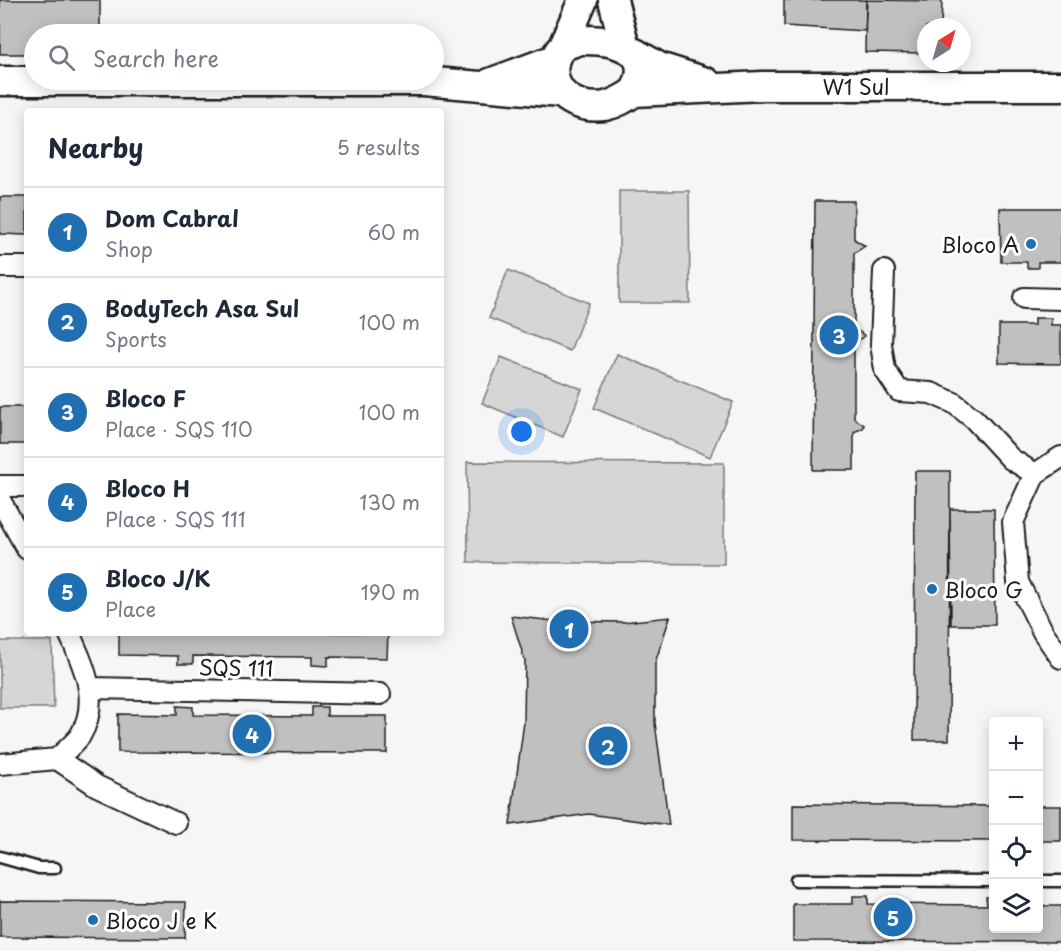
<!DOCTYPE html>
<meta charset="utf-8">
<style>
body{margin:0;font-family:"Playpen Sans",sans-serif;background:#f2f2f3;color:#1f2937}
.controls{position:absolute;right:18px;bottom:18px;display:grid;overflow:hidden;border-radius:6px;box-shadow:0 3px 15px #0003}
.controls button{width:54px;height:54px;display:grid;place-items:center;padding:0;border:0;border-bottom:2px solid #e0e1e3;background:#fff;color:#1f2937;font:30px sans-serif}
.compass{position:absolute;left:917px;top:18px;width:54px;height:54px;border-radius:50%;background:#fff;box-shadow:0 3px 15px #0003;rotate:37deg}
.you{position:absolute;left:522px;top:432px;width:21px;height:21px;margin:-15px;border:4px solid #fff;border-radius:50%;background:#1a73e8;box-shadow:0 0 0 9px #1a73e833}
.badge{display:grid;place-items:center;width:39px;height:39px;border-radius:50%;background:#1f6fb2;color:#fff;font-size:20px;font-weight:700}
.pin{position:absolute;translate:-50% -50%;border:3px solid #fff;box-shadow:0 2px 6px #0006}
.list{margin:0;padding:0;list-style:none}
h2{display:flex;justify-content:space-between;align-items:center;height:78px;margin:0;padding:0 24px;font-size:26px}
h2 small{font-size:20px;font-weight:400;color:#747a83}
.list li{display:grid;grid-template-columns:39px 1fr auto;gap:18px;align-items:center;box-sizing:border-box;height:90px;padding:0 24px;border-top:2px solid #e0e1e3}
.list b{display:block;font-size:22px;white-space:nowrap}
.list p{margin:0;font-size:20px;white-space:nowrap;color:#747a83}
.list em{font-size:20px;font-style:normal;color:#747a83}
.icon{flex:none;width:33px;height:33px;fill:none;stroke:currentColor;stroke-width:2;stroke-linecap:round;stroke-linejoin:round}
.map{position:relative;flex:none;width:1061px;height:951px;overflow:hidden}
.search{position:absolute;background:#fff;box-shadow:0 3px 15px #0003;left:24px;top:24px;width:420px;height:66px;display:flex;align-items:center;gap:15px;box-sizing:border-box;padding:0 21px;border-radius:33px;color:#747a83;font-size:22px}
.panel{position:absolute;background:#fff;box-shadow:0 3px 15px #0003;left:24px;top:108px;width:420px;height:528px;border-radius:6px}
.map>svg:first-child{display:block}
</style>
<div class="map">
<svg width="1061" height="951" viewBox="0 0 1061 951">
<rect width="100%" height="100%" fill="#f6f6f6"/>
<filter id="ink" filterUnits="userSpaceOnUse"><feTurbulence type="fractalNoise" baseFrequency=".0167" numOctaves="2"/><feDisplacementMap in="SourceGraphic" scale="12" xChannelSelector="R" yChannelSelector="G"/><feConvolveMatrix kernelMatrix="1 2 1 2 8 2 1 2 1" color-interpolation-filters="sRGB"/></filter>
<g filter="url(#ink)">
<path fill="#d6d6d6" stroke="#797979" stroke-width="1.5" d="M619,191H689L690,303H619Z
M508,270L589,303L570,351L489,318Z
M617,354L733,402L710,457L594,408Z
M501,357L582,389L563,437L482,403Z
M467,462L724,463V564L468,562Z
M0,641H52L54,708H0Z"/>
<path fill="#c0c0c0" stroke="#1c1c1c" stroke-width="1.5" d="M0,0H100V34H34V54H0Z
M784,0H867L865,31L784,26Z
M866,0L942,1L941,27H926V53L865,52Z
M0,197H27V235L0,234Z
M815,201H854V239L865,246L854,253V328L865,336L854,343V418L864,425L863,428L854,432V470H813Z
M1000,208H1061V262H1038V268H1027V262H1001Z
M1034,318H1051V325H1061V364L999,363V325H1034Z
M26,399L27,444H0V407H26Z
M915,471H950L949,740H914Z
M950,509H994L995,625H951Z
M511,616L554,621L623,622L670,617L655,663V723L669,825L589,814L510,825L524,722L525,661Z
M119,633H388L387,658L328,657V666L312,665V657L193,656V664H178V656L119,655Z
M177,706L193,707V715L312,716V707H327V716H387V753L118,752V714L177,715Z
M793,804L994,806V841L793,840Z
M1038,806H1061V841H1038Z
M853,896H868V904L987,905L986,897H994V928H1038V906H1061V942L793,941V904H853Z
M0,901L186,902L185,938L0,937Z"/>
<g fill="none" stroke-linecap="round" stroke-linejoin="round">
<g stroke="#1c1c1c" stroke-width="15">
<path id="lane" d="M0,857L39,868H55
M796,880L994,881
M1038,881H1061"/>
</g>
<g stroke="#1c1c1c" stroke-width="24">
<path id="street" d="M0,267H27
M884,271L881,344L885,370L899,391L931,393L954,403L974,419L1011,459L1035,474
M1024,298L1061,299
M1061,457L1035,474L1013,522L1018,582L1043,632L1061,658
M0,486H27
M0,500L27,549
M91,688L380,694
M57,759C64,752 74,744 80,736C101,701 84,666 69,633
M0,764L57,759L97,786L176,823"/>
</g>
<g stroke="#1c1c1c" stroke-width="33">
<path id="secondary" d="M613,0L625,47
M580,40C613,39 658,48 634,92C625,98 616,104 605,106C577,110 549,94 554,63C555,58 558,51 563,47C567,44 575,42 580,40Z
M563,46L583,0
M635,53L659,67L706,82
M0,81H424L560,93
M490,83L555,59
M634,92L763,86H1061"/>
</g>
<use href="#lane" stroke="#fff" stroke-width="10"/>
<use href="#street" stroke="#fff" stroke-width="20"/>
<use href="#secondary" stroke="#fff" stroke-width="28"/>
</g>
</g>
<g fill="#1f6fb2" stroke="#fff" stroke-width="2">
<circle cx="1031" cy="244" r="6"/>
<circle cx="932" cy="589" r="6"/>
<circle cx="93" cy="920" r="6"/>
</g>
<g text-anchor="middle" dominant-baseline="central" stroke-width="6" stroke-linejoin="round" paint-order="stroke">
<g font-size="21" fill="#1c1c1c" stroke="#fff">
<text x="856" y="86">W1 Sul</text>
<text transform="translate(236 667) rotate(1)">SQS 111</text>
</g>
<g font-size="21" fill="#1c1c1c" stroke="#fff" text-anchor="start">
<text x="1019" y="244" text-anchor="end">Bloco A</text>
<text x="944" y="589">Bloco G</text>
<text x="105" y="920">Bloco J e K</text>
</g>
</g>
</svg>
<div class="controls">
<button>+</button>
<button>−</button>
<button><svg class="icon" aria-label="locate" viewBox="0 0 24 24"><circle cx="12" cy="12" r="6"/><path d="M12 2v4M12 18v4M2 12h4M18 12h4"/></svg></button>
<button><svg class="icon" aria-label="layers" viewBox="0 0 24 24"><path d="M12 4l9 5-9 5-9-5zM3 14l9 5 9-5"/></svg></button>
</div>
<svg class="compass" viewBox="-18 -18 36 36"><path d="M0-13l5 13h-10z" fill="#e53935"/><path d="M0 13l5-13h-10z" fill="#747a83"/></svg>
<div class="you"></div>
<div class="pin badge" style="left:569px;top:629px">1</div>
<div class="pin badge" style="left:608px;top:746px">2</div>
<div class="pin badge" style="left:839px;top:335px">3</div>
<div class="pin badge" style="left:252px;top:734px">4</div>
<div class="pin badge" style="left:893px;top:917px">5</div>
<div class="search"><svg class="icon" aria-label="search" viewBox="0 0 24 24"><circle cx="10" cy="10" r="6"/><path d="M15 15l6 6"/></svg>Search here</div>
<section class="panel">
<h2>Nearby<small>5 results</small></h2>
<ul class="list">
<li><span class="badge">1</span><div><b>Dom Cabral</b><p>Shop</p></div><em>60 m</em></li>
<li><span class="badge">2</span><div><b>BodyTech Asa Sul</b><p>Sports</p></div><em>100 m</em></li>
<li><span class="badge">3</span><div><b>Bloco F</b><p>Place · SQS 110</p></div><em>100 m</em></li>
<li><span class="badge">4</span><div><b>Bloco H</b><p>Place · SQS 111</p></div><em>130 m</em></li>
<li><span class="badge">5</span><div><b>Bloco J/K</b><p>Place</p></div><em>190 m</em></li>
</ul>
</section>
</div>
